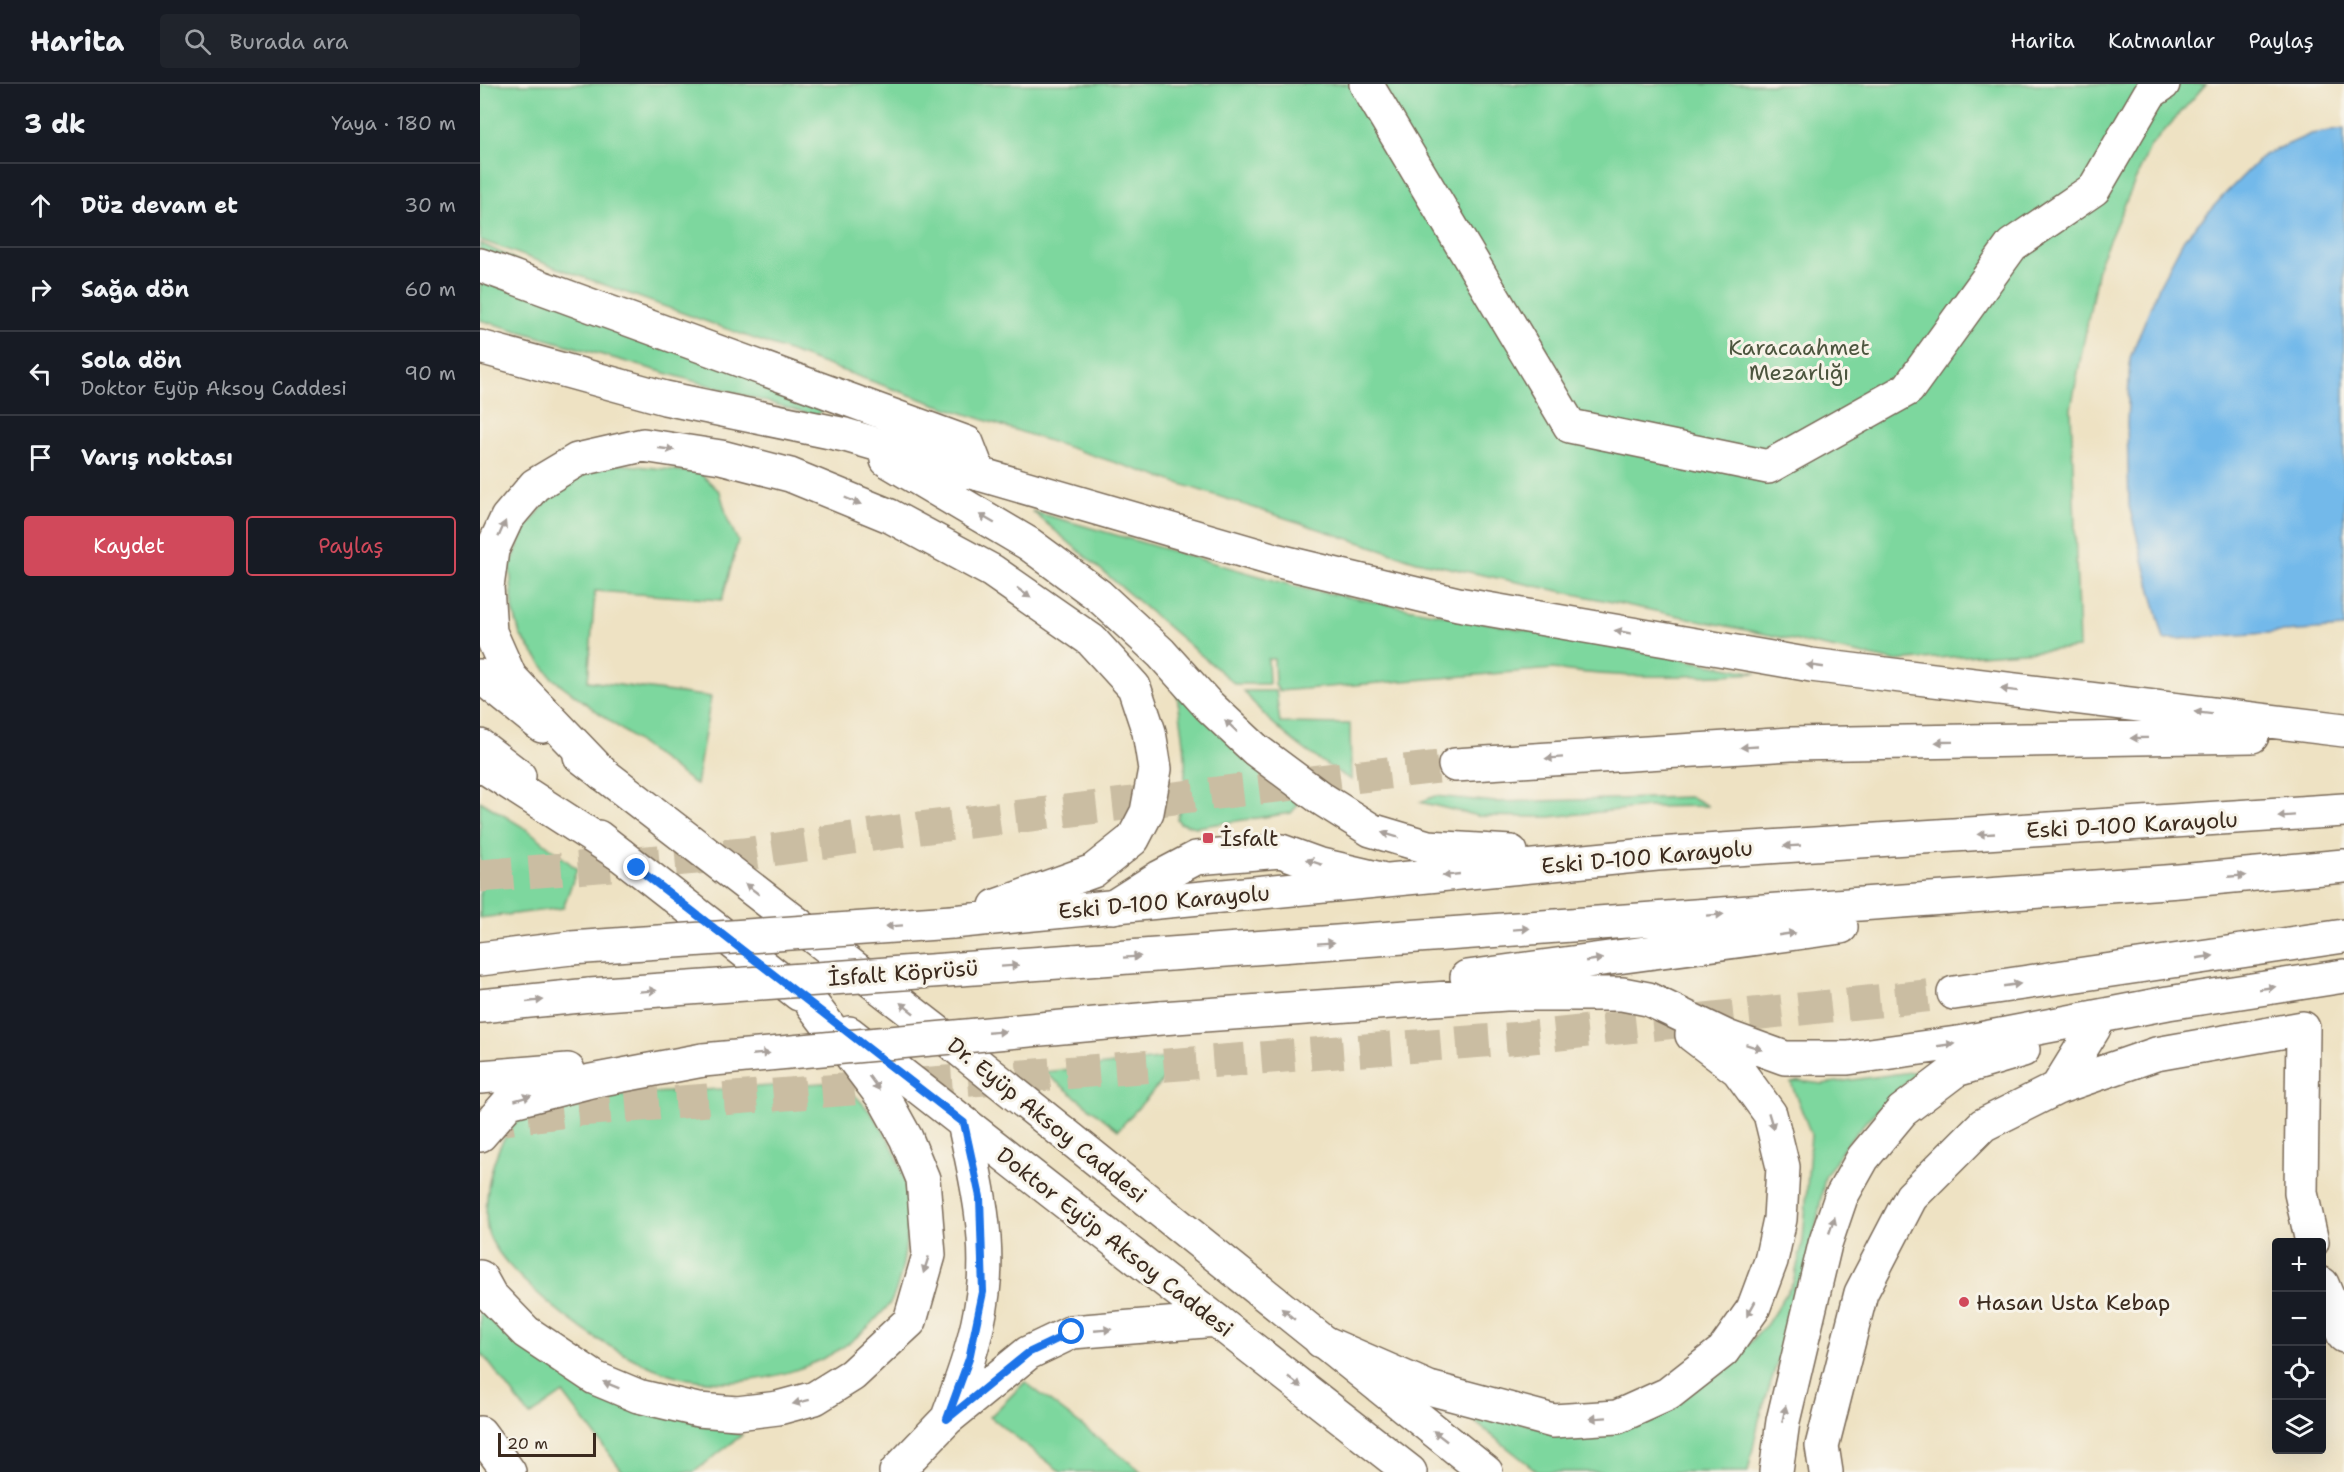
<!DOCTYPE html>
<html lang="tr">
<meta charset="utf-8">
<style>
body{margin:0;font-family:"Shantell Sans",sans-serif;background:#20242c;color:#f1f3f6}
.controls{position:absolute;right:18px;bottom:18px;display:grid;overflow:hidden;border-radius:6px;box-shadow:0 6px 24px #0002}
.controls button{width:54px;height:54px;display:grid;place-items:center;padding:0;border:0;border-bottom:2px solid #363941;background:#171b24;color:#f1f3f6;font:30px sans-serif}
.scale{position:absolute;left:18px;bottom:15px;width:98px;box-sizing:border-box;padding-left:6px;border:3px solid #3b2a1e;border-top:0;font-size:16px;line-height:21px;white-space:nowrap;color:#3b2a1e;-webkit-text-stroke:4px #f7f3e8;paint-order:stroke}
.stop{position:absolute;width:18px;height:18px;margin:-14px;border:4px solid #1a73e8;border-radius:50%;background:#fff}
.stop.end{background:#1a73e8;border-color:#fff;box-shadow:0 2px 6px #0008}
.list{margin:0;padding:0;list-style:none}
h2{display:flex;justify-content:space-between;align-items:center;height:78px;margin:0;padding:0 24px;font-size:26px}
h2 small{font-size:20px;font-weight:400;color:#9ea1a6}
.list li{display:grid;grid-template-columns:39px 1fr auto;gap:18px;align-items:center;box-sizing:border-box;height:84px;padding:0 24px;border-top:2px solid #363941}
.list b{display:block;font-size:22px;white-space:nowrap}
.list p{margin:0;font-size:20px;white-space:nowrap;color:#9ea1a6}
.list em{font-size:20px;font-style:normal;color:#9ea1a6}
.actions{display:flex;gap:12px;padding:18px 24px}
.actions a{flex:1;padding:14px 0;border:2px solid #d1495b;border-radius:6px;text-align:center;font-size:21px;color:#d1495b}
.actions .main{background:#d1495b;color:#fff}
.icon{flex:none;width:33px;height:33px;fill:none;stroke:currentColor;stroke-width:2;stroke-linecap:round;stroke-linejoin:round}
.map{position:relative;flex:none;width:1864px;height:1388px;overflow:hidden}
header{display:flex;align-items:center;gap:36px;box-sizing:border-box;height:84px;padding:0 30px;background:#171b24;border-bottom:2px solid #363941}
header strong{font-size:28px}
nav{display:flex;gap:33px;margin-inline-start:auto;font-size:21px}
.search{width:420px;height:54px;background:#20242c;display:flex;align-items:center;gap:15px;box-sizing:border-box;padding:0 21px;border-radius:6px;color:#9ea1a6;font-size:22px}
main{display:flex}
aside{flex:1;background:#171b24}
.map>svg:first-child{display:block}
</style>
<header>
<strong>Harita</strong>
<div class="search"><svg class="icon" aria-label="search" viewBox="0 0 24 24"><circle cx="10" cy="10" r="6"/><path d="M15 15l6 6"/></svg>Burada ara</div>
<nav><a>Harita</a><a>Katmanlar</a><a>Paylaş</a></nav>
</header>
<main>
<aside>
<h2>3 dk<small>Yaya · 180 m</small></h2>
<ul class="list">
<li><svg class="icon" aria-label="ahead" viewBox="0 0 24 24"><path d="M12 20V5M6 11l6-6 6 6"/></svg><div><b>Düz devam et</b></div><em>30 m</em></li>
<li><svg class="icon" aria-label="right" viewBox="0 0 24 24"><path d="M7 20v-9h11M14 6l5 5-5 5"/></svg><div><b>Sağa dön</b></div><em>60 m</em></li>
<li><svg class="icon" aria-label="left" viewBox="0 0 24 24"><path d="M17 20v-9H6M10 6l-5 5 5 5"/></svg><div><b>Sola dön</b><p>Doktor Eyüp Aksoy Caddesi</p></div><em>90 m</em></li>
<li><svg class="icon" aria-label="arrive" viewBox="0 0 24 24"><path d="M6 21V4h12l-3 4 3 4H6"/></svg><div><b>Varış noktası</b></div></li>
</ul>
<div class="actions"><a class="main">Kaydet</a><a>Paylaş</a></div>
</aside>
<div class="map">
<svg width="1864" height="1388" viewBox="0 0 1864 1388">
<rect width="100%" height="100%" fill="#f7f3e8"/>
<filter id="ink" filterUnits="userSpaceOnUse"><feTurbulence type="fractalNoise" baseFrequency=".0167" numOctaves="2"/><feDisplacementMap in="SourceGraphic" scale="12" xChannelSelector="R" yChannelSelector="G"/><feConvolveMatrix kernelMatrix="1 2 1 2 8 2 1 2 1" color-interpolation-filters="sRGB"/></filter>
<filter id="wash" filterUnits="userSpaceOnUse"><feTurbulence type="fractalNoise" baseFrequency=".008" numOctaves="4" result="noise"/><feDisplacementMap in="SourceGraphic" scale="24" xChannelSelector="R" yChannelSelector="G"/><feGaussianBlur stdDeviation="1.35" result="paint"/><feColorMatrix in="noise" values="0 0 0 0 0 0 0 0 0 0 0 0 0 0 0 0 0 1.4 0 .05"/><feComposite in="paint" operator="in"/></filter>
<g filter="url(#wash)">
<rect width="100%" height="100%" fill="#eee2c3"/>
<path fill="#7dd79e" stroke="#5c805e" stroke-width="1.5" d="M0,0H1726L1670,63L1619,179L1591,324L1599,564L1413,577L937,477L452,319L0,156Z
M0,159L347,322L336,332L0,236Z
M139,380L220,389L240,408L248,436L258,457L242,516L115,507L108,597L231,613L216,701L72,594L40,551L33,525L30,483L44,446L82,399L123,383Z
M552,427L825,505L1277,589C1209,593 1141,595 1073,585L799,607L795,601L794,575H788L789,600H755Z
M694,595L812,712L818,721L811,729L716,743L700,739L697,735C713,690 702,640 694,595Z
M764,607H796L800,639L870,640L871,696C832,673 791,644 764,607Z
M955,712L1015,718L1211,713L1228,722L1168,723L1069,733L998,732L940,718Z
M0,717L48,746L97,785L83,824L0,834Z
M705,972L638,1046L564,988Z
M1438,987L1388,1035L1365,1062L1345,1093L1330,1174L1279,1336L1268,1388H1058L995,1338L992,1328L1065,1344L1248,1283L1287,1240L1313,1199L1323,1157L1331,1050L1311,999L1320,997L1342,1000Z
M360,998C405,1035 434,1088 427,1147C425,1170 422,1194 412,1216C409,1222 402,1228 397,1234C352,1284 275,1306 209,1295C177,1289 145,1271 117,1255C88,1236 13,1179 7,1144C6,1135 6,1123 7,1114C9,1086 22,1041 50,1028C59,1024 70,1023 79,1021C119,1011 149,1010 190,1008C247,1005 303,1001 360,998Z
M0,1226L26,1249L214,1338L262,1351L214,1388H143L83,1309L50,1332L3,1271H0Z
M545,1298L662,1388H581L510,1333Z"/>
<path fill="#73b9ea" stroke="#577284" stroke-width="1.5" d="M1864,45V544L1684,556L1649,422L1647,339L1650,274L1679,202L1704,155L1744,111L1784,71L1831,50Z"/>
</g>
<g filter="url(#ink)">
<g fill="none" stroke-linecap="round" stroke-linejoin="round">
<path stroke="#cabda2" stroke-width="33" stroke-dasharray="33 16" stroke-linecap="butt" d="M0,792L264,770L440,744L975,681
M0,1038L97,1026L1042,954L1474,909"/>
<g stroke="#7a6a58" stroke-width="36">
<path id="minor" d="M886,0L1090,342L1288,383L1428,305L1532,161L1614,105L1670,9L1683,0
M0,181L487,359L499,390
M633,823L680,793L716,774L801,767L837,780L901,795
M1577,1004L1614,944
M1842,1200L1864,1252
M1346,1388L1342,1362L1381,1209L1431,1113L1503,1041L1577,1004L1676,970L1823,944L1821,1109L1832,1158"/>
</g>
<g stroke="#7a6a58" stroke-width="36">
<path id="major" d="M0,592L62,642
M0,662L39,692
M100,672L464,953L1006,1388
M118,753L319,910
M369,949L930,1388
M468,1333C483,1293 498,1252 503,1209C510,1152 496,1094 484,1039
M0,1349L29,1388
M416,1388L467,1335L548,1269L592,1248L736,1236"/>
</g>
<g stroke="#7a6a58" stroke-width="36">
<path id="highway" d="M0,263L185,314L365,351L795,476L978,520L1331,581L1864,646
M407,376L549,460L618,511L681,569L728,621L776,666L842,715L891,746L948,763L1031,768
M0,680L141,771
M975,681L1311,660L1772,652
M123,690L30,593L10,548L7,503L12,466L27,434L55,401L97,376L163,361L241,373L310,391L410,432L512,487L611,556L654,603L669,648L675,685L667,728L653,755L613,787L516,822
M472,838L1177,770L1864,726
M0,875L91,864
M593,877L1699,797L1864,782
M987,893L1361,843
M1474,909L1864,852
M0,922L110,911
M681,934L1026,910H1142L1168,915L1247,953L1305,974H1368L1484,958L1688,919L1864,892
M0,993L88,986
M0,1051L29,1018L111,997L223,976
M0,1193L10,1211L46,1248L115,1294L158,1312L218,1326L257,1329L298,1324L335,1314L372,1291L430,1237L449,1171L443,1095L426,1054L405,1016L332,920
M841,1257L949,1304L1073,1337L1137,1333L1188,1310L1243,1267L1273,1225L1291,1177L1300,1135L1303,1083L1290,1030L1258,986L1212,951
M1296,1388L1303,1337L1345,1160L1361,1113L1383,1074L1422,1027L1476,986L1543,966"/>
</g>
<use href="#minor" stroke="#fff" stroke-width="33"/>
<use href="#major" stroke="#fff" stroke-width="33"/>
<use href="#highway" stroke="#fff" stroke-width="33"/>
<g stroke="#7a6a58" stroke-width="36" stroke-linecap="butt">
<path id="highway-bridge" d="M91,864L472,838
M110,911L593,877
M223,976L681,934"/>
</g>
<use href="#highway-bridge" stroke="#fff" stroke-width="33"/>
</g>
<defs><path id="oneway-solid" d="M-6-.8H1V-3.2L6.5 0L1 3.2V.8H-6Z" transform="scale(1.5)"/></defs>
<g fill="#a79f9a">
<use href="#oneway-solid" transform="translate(186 365) rotate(8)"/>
<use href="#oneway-solid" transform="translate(373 417) rotate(23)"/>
<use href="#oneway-solid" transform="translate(507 435) rotate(-150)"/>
<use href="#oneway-solid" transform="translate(22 445) rotate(-66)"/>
<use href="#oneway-solid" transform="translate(544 509) rotate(35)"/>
<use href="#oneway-solid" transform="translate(1143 548) rotate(-170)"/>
<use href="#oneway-solid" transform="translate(1335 582) rotate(-172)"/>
<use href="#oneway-solid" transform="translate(1529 606) rotate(-173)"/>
<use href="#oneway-solid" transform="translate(1723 629) rotate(-173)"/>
<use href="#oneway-solid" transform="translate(751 642) rotate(-136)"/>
<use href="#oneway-solid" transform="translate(1659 654) rotate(179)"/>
<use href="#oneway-solid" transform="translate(1464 658) rotate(179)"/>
<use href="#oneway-solid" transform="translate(1269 663) rotate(177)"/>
<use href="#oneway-solid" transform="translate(1074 674) rotate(176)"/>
<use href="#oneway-solid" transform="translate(1806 732) rotate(176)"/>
<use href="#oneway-solid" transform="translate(1506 750) rotate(177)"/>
<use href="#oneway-solid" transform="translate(910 751) rotate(-163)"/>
<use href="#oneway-solid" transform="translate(1312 762) rotate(177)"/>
<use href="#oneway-solid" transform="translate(834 778) rotate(-162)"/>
<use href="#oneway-solid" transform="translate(971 791) rotate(174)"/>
<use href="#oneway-solid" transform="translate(1757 792) rotate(-5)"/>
<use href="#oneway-solid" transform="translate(272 805) rotate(-142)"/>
<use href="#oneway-solid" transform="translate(1235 831) rotate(-4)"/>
<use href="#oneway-solid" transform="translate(414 842) rotate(176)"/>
<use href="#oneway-solid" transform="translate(1041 845) rotate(-4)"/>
<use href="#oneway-solid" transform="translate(1307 850) rotate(-8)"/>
<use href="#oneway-solid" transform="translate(846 859) rotate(-4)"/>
<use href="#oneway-solid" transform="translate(652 873) rotate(-4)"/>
<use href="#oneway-solid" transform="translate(1725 873) rotate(-8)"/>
<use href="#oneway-solid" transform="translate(1114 876) rotate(-8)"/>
<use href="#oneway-solid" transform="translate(530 882) rotate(-4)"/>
<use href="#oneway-solid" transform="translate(1532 901) rotate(-8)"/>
<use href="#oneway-solid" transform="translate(1787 904) rotate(-9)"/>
<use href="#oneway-solid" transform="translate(168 907) rotate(-4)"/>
<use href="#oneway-solid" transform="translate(55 917) rotate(-6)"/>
<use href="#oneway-solid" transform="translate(427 924) rotate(-142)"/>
<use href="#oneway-solid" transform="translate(517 948) rotate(-5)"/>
<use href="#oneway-solid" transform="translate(1466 961) rotate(-8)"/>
<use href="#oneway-solid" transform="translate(1274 963) rotate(19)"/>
<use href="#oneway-solid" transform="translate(281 970) rotate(-5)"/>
<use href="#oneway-solid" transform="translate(394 999) rotate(54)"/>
<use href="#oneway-solid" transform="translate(43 1014) rotate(-16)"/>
<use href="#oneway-solid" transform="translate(1291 1037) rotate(73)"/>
<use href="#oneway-solid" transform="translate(1352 1141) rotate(-71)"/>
<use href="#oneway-solid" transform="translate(446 1181) rotate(108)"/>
<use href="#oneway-solid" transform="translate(1271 1225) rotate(119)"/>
<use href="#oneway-solid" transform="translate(808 1230) rotate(-140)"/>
<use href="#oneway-solid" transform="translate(623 1246) rotate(-5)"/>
<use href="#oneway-solid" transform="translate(815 1298) rotate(38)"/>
<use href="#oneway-solid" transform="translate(131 1301) rotate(-158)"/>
<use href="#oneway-solid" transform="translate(321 1318) rotate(166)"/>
<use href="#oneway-solid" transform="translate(1304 1330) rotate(-78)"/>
<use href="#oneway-solid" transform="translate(1118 1334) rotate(176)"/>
<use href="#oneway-solid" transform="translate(960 1352) rotate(-142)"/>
</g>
</g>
<g fill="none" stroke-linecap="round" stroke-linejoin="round" filter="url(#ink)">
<path stroke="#1a73e8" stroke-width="8" d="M157,784L484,1039L500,1113L503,1208L489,1275L467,1335L548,1269L592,1248"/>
</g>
<g fill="#d1495b" stroke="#f7f3e8" stroke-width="2">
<rect x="722" y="748" width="12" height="12" rx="3"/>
<circle cx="1484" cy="1218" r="6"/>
</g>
<g text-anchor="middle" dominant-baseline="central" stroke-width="6" stroke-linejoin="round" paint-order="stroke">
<g font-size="22" fill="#4c553e" stroke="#f7f3e8">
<text x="1319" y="263">Karacaahmet<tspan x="1319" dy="25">Mezarlığı</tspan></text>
</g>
<g font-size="22" fill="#3b2a1e" stroke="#f7f3e8">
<text transform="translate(1652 741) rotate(-3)">Eski D-100 Karayolu</text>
<text transform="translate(1167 773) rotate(-5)">Eski D-100 Karayolu</text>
<text transform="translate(684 818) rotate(-5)">Eski D-100 Karayolu</text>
<text transform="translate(423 889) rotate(-4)">İsfalt Köprüsü</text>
<text transform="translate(567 1036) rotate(39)">Dr. Eyüp Aksoy Caddesi</text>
<text transform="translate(635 1158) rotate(38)">Doktor Eyüp Aksoy Caddesi</text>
</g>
<g font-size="22" fill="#3b2a1e" stroke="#f7f3e8" text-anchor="start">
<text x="740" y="754">İsfalt</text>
<text x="1496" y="1218">Hasan Usta Kebap</text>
</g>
</g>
</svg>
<div class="controls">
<button>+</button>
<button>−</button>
<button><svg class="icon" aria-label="locate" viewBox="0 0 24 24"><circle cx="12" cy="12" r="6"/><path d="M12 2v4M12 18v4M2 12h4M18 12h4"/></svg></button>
<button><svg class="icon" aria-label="layers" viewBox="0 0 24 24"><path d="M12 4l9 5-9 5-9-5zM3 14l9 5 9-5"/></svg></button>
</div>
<div class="scale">20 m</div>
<div class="stop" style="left:592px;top:1248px"></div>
<div class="stop end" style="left:157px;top:784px"></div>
</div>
</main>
